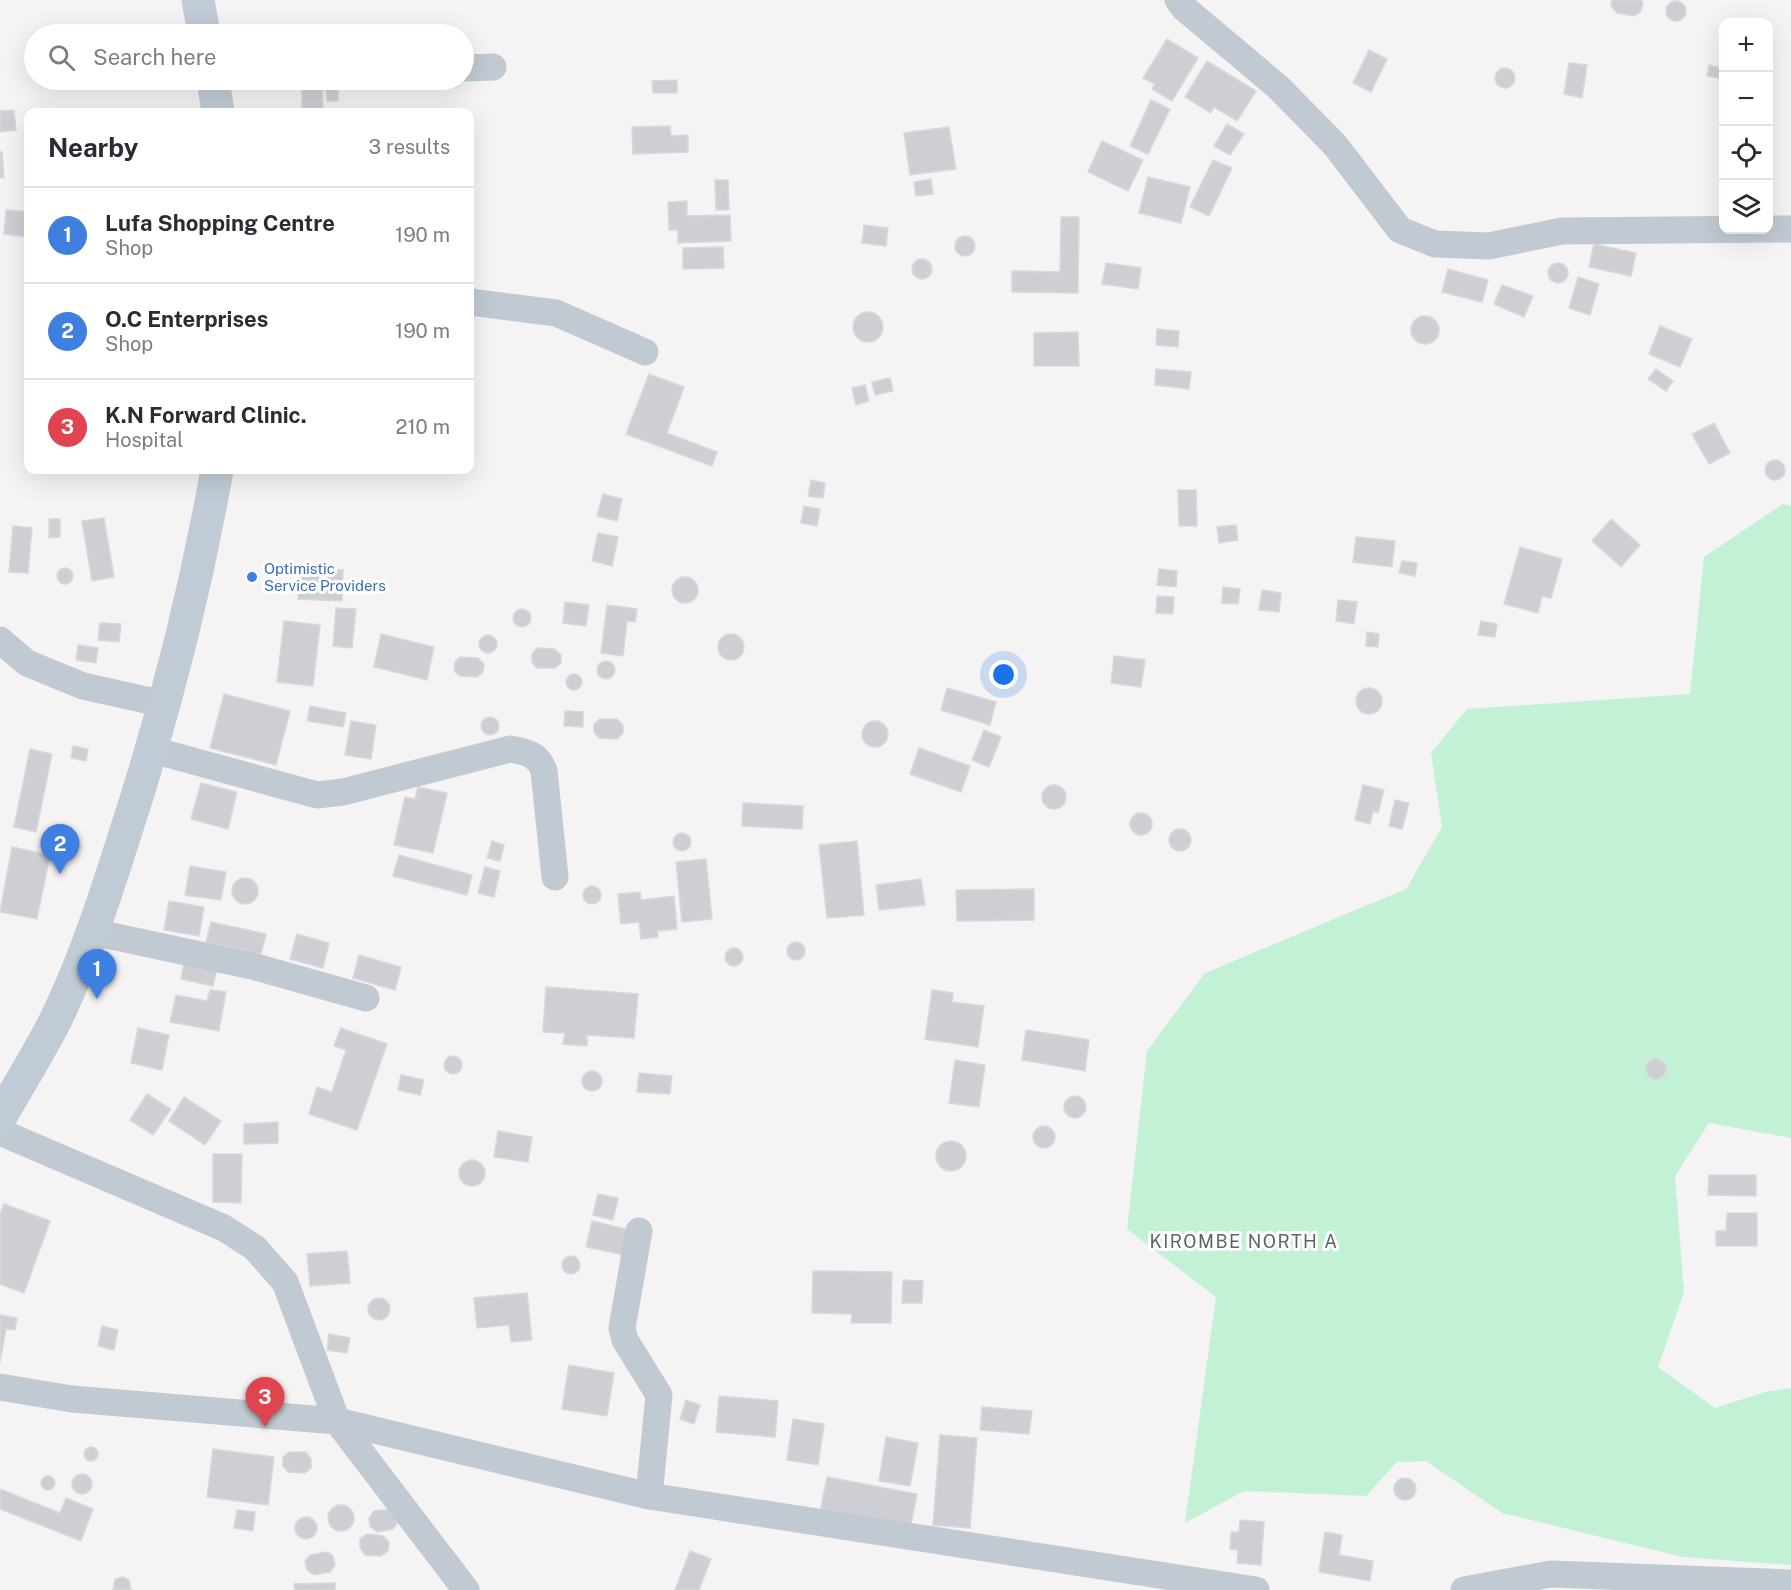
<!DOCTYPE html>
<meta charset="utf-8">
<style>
body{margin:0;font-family:"Public Sans",sans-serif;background:#f2f2f3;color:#2b2b33}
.controls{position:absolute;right:18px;top:18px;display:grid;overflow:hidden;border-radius:12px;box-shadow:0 6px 24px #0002}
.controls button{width:54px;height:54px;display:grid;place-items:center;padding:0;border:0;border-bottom:2px solid #e1e1e2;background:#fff;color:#2b2b33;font:30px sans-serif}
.you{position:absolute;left:1004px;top:675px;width:21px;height:21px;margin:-15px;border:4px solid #fff;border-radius:50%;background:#1a73e8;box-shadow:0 0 0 9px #1a73e833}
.badge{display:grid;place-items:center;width:39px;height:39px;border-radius:50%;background:#2563eb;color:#fff;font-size:20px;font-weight:700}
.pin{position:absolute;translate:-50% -50px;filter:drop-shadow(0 2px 3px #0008)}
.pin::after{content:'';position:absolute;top:32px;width:21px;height:18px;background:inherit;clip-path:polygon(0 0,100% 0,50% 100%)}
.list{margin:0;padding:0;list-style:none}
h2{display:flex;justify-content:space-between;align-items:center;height:78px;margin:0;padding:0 24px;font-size:26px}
h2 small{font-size:20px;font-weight:400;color:#7c7c81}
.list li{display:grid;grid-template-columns:39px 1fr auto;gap:18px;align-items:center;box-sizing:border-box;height:96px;padding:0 24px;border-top:2px solid #e1e1e2}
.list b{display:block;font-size:22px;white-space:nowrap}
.list p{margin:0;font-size:20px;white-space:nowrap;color:#7c7c81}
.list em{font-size:20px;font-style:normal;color:#7c7c81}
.icon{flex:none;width:33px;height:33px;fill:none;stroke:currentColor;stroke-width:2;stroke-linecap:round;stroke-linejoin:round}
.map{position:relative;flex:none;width:1791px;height:1590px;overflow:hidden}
.search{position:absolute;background:#fff;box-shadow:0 6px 24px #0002;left:24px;top:24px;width:450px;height:66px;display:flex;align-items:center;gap:15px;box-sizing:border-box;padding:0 21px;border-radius:33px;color:#7c7c81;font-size:22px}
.panel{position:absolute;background:#fff;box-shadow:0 6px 24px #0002;left:24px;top:108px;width:450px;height:366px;border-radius:12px}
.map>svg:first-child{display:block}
</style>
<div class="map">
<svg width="1791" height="1590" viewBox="0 0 1791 1590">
<rect width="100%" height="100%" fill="#f5f3f3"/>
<path fill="#c3f1d5" d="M1783,504L1791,506V1138L1709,1123L1675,1176L1684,1292L1658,1367L1715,1408L1765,1392L1791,1388V1565L1683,1557L1502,1513L1426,1461L1397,1462L1366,1496L1244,1491L1185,1523L1216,1297L1127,1229L1147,1051L1205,973L1406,889L1442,827L1431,753L1467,709L1690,694L1704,557Z"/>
<path fill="#cdcfd5" stroke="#d7d9de" stroke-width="1.5" d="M1612,0H1641L1643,2L1641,11L1634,16L1617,13L1611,6Z
M1666 11a10 10 0 1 1 20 0a10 10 0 1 1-20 0Z
M1167,39L1198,58L1172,101L1152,89L1155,84L1143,78Z
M1369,50L1387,59L1371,92L1353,83Z
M1207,61L1256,91L1237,121L1214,107L1211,113L1185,97Z
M1569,63L1587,65L1582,98L1564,94Z
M1709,65L1720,68L1718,78L1707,76Z
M1495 78a10 10 0 1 1 20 0a10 10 0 1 1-20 0Z
M677,80V93H653L652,81Z
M322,87L323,108L302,109V88Z
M326,88H338V101H327Z
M1151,100L1170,109L1148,154L1130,146Z
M14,110L16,130L0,132V111Z
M1227,124L1244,134L1230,155L1214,146Z
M670,126L671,136L688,135V152L633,154L632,127Z
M949,127L956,169L910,175L904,133Z
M1102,141L1143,160L1128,191L1088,172Z
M0,152H2L4,178H0Z
M1213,160L1232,168L1209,216L1190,207Z
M1148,177L1190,187L1181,223L1139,213Z
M931,179L933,194L916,196L914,182Z
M715,180H728L729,210H716Z
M687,201V216L730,215L731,241L678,243V230H669L668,202Z
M6,210L28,212V237L4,234Z
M1061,217H1079L1078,293L1012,292V271L1060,272Z
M864,225L888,228L886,246L862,243Z
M955 246a10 10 0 1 1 20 0a10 10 0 1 1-20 0Z
M1594,244L1636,253L1631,276L1589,267Z
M723,247L724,268L683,269V248Z
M912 269a10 10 0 1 1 20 0a10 10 0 1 1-20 0Z
M1106,263L1141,268L1138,289L1102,284Z
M1548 273a10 10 0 1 1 20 0a10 10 0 1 1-20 0Z
M1448,269L1488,280L1482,302L1442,292Z
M1578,277L1599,284L1590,315L1569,308Z
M1502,285L1533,296L1524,317L1494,304Z
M853 327a15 15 0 1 1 30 0a15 15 0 1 1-30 0Z
M1411 330a14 14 0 1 1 28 0a14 14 0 1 1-28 0Z
M1660,326L1692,339L1680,367L1649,354Z
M1157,329L1179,331L1178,347L1156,345Z
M1078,332L1079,366H1034V333Z
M1156,369L1191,372L1189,389L1155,385Z
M1656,369L1673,381L1666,391L1648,379Z
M649,374L684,387L667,433L717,452L712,466L626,434Z
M890,378L893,391L875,395L872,382Z
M865,385L869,401L856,405L852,388Z
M1714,423L1730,453L1709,464L1692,434Z
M1765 470a10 10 0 1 1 20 0a10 10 0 1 1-20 0Z
M811,480L825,483L823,498L808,496Z
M1178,490H1196L1197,526H1179Z
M603,494L622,499L617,521L597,516Z
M804,506L820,509L817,526L801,523Z
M104,518L114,577L92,581L82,521Z
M49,519H60V537L49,538Z
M1611,519L1640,545L1621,567L1592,541Z
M1236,525L1238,540L1219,543L1217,527Z
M13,526L32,528L28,573L9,572Z
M598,533L618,537L612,566L592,561Z
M1356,537L1395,541L1392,567L1353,562Z
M1520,547L1562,559L1551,598L1542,596L1538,613L1504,604Z
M1402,561L1417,563L1415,576L1399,573Z
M57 576a8 8 0 1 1 16 0a8 8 0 1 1-16 0Z
M300,568L343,570L342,601L298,599Z
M1159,569L1177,571L1176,587L1157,585Z
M672 590a13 13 0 1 1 26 0a13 13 0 1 1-26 0Z
M1223,587L1240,589L1238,604L1222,603Z
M1262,590L1281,593L1279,612L1259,610Z
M1157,596L1174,597L1173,614L1156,613Z
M1338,600L1357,602L1354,624L1336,621Z
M565,602L589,605L586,626L563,623Z
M607,605L637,609L635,622L627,621L623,656L601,653Z
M336,608L356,609L352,648L333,646Z
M513 618a9 9 0 1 1 18 0a9 9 0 1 1-18 0Z
M284,621L320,625L313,686L277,682Z
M1481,621L1497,624L1495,637L1478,635Z
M100,623L121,624L119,642L98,640Z
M1367,632L1379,634L1378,647L1366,646Z
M381,634L434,647L427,680L374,667Z
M718 647a13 13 0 1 1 26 0a13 13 0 1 1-26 0Z
M479 644a9 9 0 1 1 18 0a9 9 0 1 1-18 0Z
M78,645L98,648L96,663L76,660Z
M537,648L555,649L561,655V663L555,668H537L532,662V654Z
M1114,656L1145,660L1141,687L1111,683Z
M460,657L478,658L484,664L483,672L477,677L460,676L454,671L455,662Z
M597 670a9 9 0 1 1 18 0a9 9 0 1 1-18 0Z
M566 682a8 8 0 1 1 16 0a8 8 0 1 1-16 0Z
M947,688L996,702L990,725L941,710Z
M1356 701a13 13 0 1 1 26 0a13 13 0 1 1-26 0Z
M224,694L290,711L276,765L210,748Z
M310,706L346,713L343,727L307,721Z
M565,711L583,712V727L564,726Z
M481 726a9 9 0 1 1 18 0a9 9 0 1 1-18 0Z
M600,719H617L623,725V733L617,739L599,738L594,732V724Z
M351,721L376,725L371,759L345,755Z
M862 734a13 13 0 1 1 26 0a13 13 0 1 1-26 0Z
M984,730L1001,737L989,767L972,760Z
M73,746L88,749L86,761L71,758Z
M919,748L970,766L961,792L910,774Z
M30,749L52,754L36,832L14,827Z
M201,783L237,792L228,829L191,819Z
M1363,785L1384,790L1378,813L1373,811L1370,824L1355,820Z
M1042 797a12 12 0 1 1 24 0a12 12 0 1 1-24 0Z
M418,787L447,793L433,853L394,845L405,797L415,799Z
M1395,800L1409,803L1402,829L1389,826Z
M743,803L803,806L802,829L742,826Z
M1130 824a11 11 0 1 1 22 0a11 11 0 1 1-22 0Z
M1169 840a11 11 0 1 1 22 0a11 11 0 1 1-22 0Z
M673 842a9 9 0 1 1 18 0a9 9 0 1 1-18 0Z
M492,841L504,845L500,861L487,858Z
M857,841L864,915L827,918L819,845Z
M12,847L50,855L37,919L0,912Z
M399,855L472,875L467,895L393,876Z
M706,859L712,919L682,922L676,862Z
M190,866L226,872L221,900L185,895Z
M485,867L500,871L494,897L478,893Z
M232 891a13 13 0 1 1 26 0a13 13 0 1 1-26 0Z
M921,879L925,905L879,910L876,885Z
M583 895a9 9 0 1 1 18 0a9 9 0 1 1-18 0Z
M1034,889V920L957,921L956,890Z
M640,892L641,900L674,896L677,929L657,931L658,937L641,939L639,922L621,924L618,894Z
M169,901L204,907L199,936L164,930Z
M211,922L266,934L261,954L206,942Z
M297,934L329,943L323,968L290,959Z
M787 951a9 9 0 1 1 18 0a9 9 0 1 1-18 0Z
M725 957a9 9 0 1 1 18 0a9 9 0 1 1-18 0Z
M359,955L401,967L395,990L353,978Z
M184,962L217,968L213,986L181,979Z
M546,987L638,994L634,1038L587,1035V1046L563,1044L565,1033L543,1032Z
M210,990L226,992L219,1031L170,1022L176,995L207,1001Z
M932,990L953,993L952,1002L984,1006L978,1047L925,1039Z
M138,1028L169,1035L162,1070L131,1063Z
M341,1028L387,1044L357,1130L309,1114L317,1087L332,1092L346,1050L334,1046Z
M1026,1030L1089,1040L1085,1071L1022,1060Z
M444 1065a9 9 0 1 1 18 0a9 9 0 1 1-18 0Z
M1646 1069a10 10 0 1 1 20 0a10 10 0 1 1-20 0Z
M955,1060L985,1065L979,1107L949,1103Z
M582 1081a10 10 0 1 1 20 0a10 10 0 1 1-20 0Z
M639,1073L672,1076L670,1094L637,1092Z
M401,1075L424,1080L420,1095L398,1090Z
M147,1094L171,1109L153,1135L130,1120Z
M1064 1107a11 11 0 1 1 22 0a11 11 0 1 1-22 0Z
M184,1097L221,1121L205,1145L169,1121Z
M278,1122V1143L244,1144V1124Z
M1033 1137a11 11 0 1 1 22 0a11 11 0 1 1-22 0Z
M498,1131L532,1137L528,1162L494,1157Z
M936 1156a15 15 0 1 1 30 0a15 15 0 1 1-30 0Z
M213,1154H242L241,1203L213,1202Z
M459 1173a13 13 0 1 1 26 0a13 13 0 1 1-26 0Z
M1709,1175H1756V1196L1708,1195Z
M598,1194L618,1198L613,1220L593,1215Z
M4,1204L50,1221L24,1293L0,1284V1214Z
M1727,1213H1757V1246H1716V1231H1726Z
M592,1221L630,1230L625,1255L586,1247Z
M347,1251L350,1283L310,1286L307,1254Z
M562 1265a9 9 0 1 1 18 0a9 9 0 1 1-18 0Z
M813,1271L892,1272L891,1323H851L852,1314L812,1313Z
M903,1280L923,1281L922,1303H902Z
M527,1293L532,1340L511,1342L509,1325L477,1328L474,1298Z
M368 1309a11 11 0 1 1 22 0a11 11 0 1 1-22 0Z
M0,1315L17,1318L15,1330L6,1329L0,1362Z
M102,1326L118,1330L114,1350L98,1346Z
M329,1334L350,1338L347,1353L327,1350Z
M569,1365L614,1373L607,1416L562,1409Z
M719,1396L778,1401L775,1437L716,1432Z
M686,1400L700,1405L694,1424L680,1419Z
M982,1407L1032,1411L1029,1434L980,1430Z
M793,1419L824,1424L818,1465L787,1460Z
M940,1435L977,1438L970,1528L933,1525Z
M886,1437L918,1443L910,1486L879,1481Z
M84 1454a7 7 0 1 1 14 0a7 7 0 1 1-14 0Z
M213,1449L274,1457L268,1505L207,1497Z
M289,1452H306L311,1459V1468L305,1473L288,1472L283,1466V1457Z
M72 1484a10 10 0 1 1 20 0a10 10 0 1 1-20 0Z
M41 1483a7 7 0 1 1 14 0a7 7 0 1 1-14 0Z
M827,1477L917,1494L910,1529L820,1512Z
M1394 1489a11 11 0 1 1 22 0a11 11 0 1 1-22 0Z
M0,1489L60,1513L66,1498L93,1509L81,1541L0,1509Z
M328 1518a13 13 0 1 1 26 0a13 13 0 1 1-26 0Z
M389,1509L398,1522L393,1529L377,1532L370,1526L369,1518L374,1511Z
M237,1510L255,1512L253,1531L234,1528Z
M295 1528a11 11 0 1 1 22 0a11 11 0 1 1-22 0Z
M1240,1520L1264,1522L1261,1565L1237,1563L1238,1550L1230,1549L1231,1532H1239Z
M1325,1532L1342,1535L1339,1555L1373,1561L1370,1581L1319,1572Z
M367,1534L383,1536L389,1542L388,1551L381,1556L365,1555L360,1548V1539Z
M690,1551L711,1559L699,1590H675Z
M327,1552L333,1556L335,1565L330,1572L314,1575L307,1570L305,1561L310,1555Z
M123,1577L129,1580L131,1590H113L115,1579Z
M335,1583V1590H295L294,1584Z"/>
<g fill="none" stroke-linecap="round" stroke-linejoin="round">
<path stroke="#c1cad2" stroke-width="27" d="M1178,0L1184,8L1278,87L1335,145L1400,230L1435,244L1489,246L1562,231L1791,229
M464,68L493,67
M470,302L556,313L645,352
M0,640L27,663L83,686L164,704
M153,750L317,795L343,792L510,749C527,752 538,754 544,771L555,877
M93,932L252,966L366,998
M0,1132L224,1228L255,1248L285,1282L337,1421L466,1590
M639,1231L622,1328L625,1340L659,1395L649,1496
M0,1387L72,1399L337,1421L649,1496L1256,1590
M1464,1590L1551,1574L1791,1583"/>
<path stroke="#c1cbd6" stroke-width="33" d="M198,0L204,34
M213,80L218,112
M0,1118C19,1084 41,1050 58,1015C86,956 106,894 126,831C165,711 195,594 217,470"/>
</g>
<circle fill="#3f7fe0" stroke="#fff" stroke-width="2" cx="252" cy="577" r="6"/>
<g text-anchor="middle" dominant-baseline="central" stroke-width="6" stroke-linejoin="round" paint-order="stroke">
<g font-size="15" fill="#366cbe" stroke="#fff" text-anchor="start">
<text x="264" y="568">Optimistic<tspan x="264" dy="17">Service Providers</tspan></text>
</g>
<g font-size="18" letter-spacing="1.5" fill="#5f6368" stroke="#fff">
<text x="1244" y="1241">KIROMBE NORTH A</text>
</g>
</g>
</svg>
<div class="controls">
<button>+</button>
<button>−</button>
<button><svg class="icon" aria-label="locate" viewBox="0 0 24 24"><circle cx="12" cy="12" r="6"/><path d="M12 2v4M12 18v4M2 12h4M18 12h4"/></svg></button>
<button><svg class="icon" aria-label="layers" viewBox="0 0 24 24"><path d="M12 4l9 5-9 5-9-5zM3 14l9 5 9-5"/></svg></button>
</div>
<div class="you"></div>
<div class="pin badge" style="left:97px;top:999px;background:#3f7fe0">1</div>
<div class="pin badge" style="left:60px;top:874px;background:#3f7fe0">2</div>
<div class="pin badge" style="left:265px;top:1427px;background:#e0444e">3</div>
<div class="search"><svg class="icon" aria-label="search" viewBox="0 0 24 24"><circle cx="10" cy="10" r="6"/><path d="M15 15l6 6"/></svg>Search here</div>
<section class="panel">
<h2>Nearby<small>3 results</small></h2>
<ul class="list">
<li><span class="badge" style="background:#3f7fe0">1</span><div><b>Lufa Shopping Centre</b><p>Shop</p></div><em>190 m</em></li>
<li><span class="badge" style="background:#3f7fe0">2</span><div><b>O.C Enterprises</b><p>Shop</p></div><em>190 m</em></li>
<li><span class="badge" style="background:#e0444e">3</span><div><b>K.N Forward Clinic.</b><p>Hospital</p></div><em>210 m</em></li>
</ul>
</section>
</div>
